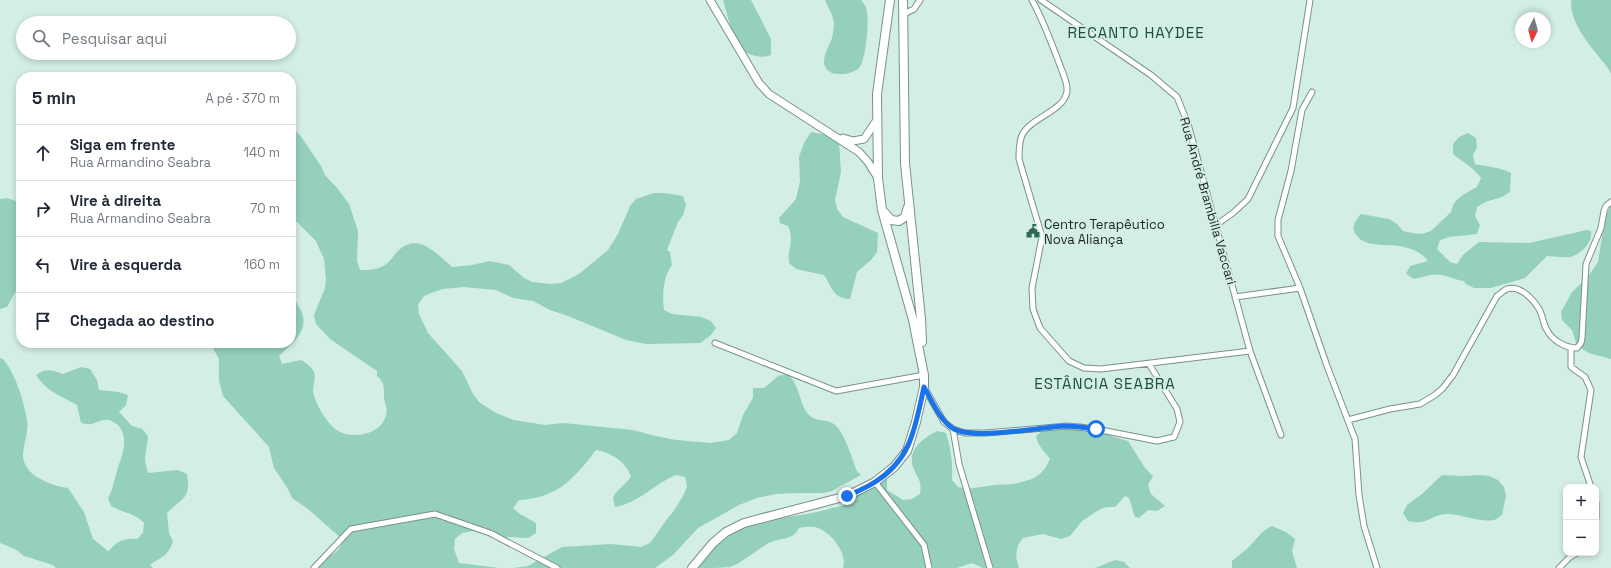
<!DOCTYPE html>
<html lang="pt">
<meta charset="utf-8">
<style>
body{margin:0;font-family:"Space Grotesk",sans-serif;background:#f2f2f3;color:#1f2937}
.controls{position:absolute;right:12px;bottom:12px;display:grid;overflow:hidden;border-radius:8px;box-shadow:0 2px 6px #0003}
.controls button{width:36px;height:36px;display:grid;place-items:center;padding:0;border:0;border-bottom:1px solid #e0e1e3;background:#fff;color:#1f2937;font:20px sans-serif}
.compass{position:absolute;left:1515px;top:12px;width:36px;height:36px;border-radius:50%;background:#fff;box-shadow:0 2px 6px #0003;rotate:185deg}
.stop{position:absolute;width:12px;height:12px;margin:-9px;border:3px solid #1a73e8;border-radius:50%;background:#fff}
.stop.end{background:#1a73e8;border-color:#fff;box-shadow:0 1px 4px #0008}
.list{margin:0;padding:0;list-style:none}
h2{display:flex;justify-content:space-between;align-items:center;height:52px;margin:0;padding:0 16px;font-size:17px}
h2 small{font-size:13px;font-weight:400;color:#747a83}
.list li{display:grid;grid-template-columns:26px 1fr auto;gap:12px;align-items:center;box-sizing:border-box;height:56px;padding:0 16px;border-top:1px solid #e0e1e3}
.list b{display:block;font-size:15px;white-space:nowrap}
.list p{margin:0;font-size:13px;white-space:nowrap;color:#747a83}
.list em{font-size:13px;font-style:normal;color:#747a83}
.icon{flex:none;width:22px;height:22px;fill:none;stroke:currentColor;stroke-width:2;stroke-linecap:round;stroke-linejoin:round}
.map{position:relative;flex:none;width:1611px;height:568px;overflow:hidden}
.search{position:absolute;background:#fff;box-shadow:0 2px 6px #0003;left:16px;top:16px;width:280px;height:44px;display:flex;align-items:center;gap:10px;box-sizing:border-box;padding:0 14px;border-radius:22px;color:#747a83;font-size:15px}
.panel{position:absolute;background:#fff;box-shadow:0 2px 6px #0003;left:16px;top:72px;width:280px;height:276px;border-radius:16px}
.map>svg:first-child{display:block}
</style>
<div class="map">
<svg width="1611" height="568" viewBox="0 0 1611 568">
<rect width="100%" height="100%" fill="#d3eee4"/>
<path fill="#95d0bb" d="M723,0H751L771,39V55C766,57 762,57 756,56C733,53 729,18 723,0Z
M825,0H861C863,2 865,5 866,8C870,17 866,61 859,68C854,72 848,74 842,74C838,74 833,74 830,72C817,64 829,47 832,38C833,34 834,27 834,23C833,15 828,7 825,0Z
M1571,0H1611V74L1608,68C1593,48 1570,26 1571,0Z
M291,127L300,135L321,166L325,175L338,189L349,204L358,231L357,261L360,270C367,270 375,270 381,267C389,264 392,257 397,252C417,231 436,253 452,267L472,265L490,261L509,265L524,278L532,282L551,284L561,283L579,274L608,250L618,234L630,206L636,199L654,193H664L683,196L686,205L683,215L678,222L667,250L670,252L672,265C663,277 662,295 664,310L672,314L701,317L711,321L716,328L710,336L700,343L646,344L626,340L568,316L550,310L533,301L513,298L496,290L463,287L443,289L434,292L424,296L418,305L419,314L428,333L462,371L473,394L479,402L496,413L514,420L545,425L563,423L633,430L651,435L676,440L711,443L729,440L737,433L743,415L753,398V388H764L778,376L788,374C801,388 799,404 809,415C816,422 825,419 832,423C844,428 852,460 857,471L861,475L832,491L823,493H795L776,494L757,498L739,505L698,528L673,555L655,568H513L528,566L562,547L611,544L641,547L650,543L667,519L673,512L683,496L687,487L685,477L676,475C654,484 639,503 615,507L613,498C617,489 625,485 631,477C626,461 611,453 596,450C574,479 557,498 519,500L513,508L520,514L536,523V533L528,538L509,537L499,539L490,537L482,532L472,531L462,533L455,539L454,549L459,563L499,568H317L323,558C335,554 339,552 343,540L308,509L292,498L288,489L274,468L269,447L223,396L219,381V359L210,343H291V290C294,298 298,305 302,313C309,332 291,344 279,356L282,364L301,360C306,363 311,366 314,372C316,378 313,385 313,390C314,403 329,427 340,432C355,439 382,434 386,415C388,409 385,404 384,398C384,388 385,383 377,376V371L330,339L316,324L314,315L325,288L326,279L324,259L316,241L291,216Z
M811,132L832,136L839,142L841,172L835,200L837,209L843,217L878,233L877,252L871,260L857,272L850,299C832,298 833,288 824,275L796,269L789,263C787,248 795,241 788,226L780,223L779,218L796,199L800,181L799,157L804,143Z
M1468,133L1476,138L1477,147L1473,155L1475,164C1488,167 1499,167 1511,173L1510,192C1499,201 1488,198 1477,207L1475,216L1480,225L1477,234L1449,237L1440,240L1437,249L1450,262L1457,264L1463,255L1479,242L1529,243L1587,230L1591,231C1593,243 1581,254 1570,257C1563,258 1554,256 1547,256L1525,278L1491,288H1474L1466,284L1464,281C1455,280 1449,276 1441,275C1432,273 1423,277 1414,279L1406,274L1410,266L1428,261C1422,253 1414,249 1404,247C1389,243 1363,249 1355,233C1351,226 1356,220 1361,214L1389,219L1397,224L1403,231L1412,233L1422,234L1431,231L1451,212L1454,203L1461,196L1477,187L1481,178C1475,169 1462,161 1453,154V144L1459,137Z
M7,198L21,203V276L16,291L7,307L0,309V199Z
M1611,204V359L1589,353L1577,346L1572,330L1562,320L1561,312L1572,292L1587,278L1598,262L1605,219Z
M2,358C15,372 24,401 27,420C29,432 23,444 23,456C24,476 52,486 68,488L84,512L93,539L108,551H109C117,541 124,538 137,539L143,533L144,523C135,513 123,513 111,506L108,498C113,489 114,481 117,471C121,456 130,441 119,426C117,424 112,421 109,420C102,419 97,423 91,424C88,425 84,423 81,423L77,405C61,396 46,391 36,375C46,368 52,370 63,374L81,367L90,369L97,380L99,390L119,392L128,395L126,405L119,412L132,426L142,429L148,436C147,453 142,455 148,473L178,470L187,474C191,499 183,497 167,513L169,533L173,542C167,557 162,556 150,565L153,568H56L53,565L24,556L15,549L0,543V359Z
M1080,423L1089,425L1114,437L1128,441L1145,468L1153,476L1148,485L1151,494L1165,506L1157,511L1148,510L1139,518L1135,517L1129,498L1125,496L1115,507H1106L1097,511L1082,521L1070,536L1061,539L1043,534L1023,538C1015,548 1015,556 1019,568H983L972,563L957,568H843C848,553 831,533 818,528C812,526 805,527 799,528C792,542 778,537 767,544C755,551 744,562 730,567C721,568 706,568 696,568C705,556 720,538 733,531C756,517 798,518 825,510C833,507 843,507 849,503C855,500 857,494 861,490C868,483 879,478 887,473V490L903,500L912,499L920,494C922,479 918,480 913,467C907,450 923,438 937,431L946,433C951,448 953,464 952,480L958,487L967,489L995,485L1014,484L1032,479L1040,474L1046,467L1050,459C1044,450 1038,447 1036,436L1043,430Z
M1442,475L1461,476L1480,475L1489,476L1498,480L1504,487L1506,496L1502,515C1500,516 1497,519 1494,520C1481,523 1461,514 1447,514C1429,515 1428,526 1408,521L1403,513L1407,505L1422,494Z
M1272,526L1286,532L1295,539L1292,551L1297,568H1232V561C1238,556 1243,552 1248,548C1256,540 1261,531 1272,526Z
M1115,560L1124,562L1130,568H1095Z"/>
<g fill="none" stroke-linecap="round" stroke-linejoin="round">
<g stroke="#7a9289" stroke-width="7">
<path id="minor" d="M1032,0C1044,22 1052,44 1061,68C1063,74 1068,84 1067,91C1065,111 1031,117 1022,135C1019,142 1019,152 1019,159L1042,237L1032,288L1033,309L1040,328L1069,361L1084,368L1101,369L1250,351
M1041,0L1151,75L1177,97L1188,124L1250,351L1281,435
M904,14L914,9L920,0
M1312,92L1302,110L1291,171L1278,220V236L1300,288L1327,366L1355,439L1359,495L1364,526L1377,568
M1216,225L1233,213L1248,199L1293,108L1310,0
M1235,297L1300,288
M715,343L836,391L924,375
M1571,348V367L1585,377L1591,390L1581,457L1591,487
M924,387L944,422L953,429L965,433H986L1067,426L1096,429L1157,441L1174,437L1180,422L1177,409L1149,364
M1348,420L1390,409L1420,404L1435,395L1443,388L1453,375L1497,296C1500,294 1504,290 1507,289C1520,285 1533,299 1539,309C1543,316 1543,324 1547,330C1552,340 1565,348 1577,348L1581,343L1582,338L1586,264L1601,228L1604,211L1606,206L1611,202
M953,429L959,464L990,568
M875,482L924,545L929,568
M1596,503V518
M314,568L351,529L435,514L490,533L557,568
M1559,568L1570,557L1577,553"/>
</g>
<g stroke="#7a9289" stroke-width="9">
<path id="secondary" d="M710,0L759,83L769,94L859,152L868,162L878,178
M843,138L853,141L864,139L877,120"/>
</g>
<g stroke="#7a9289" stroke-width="10">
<path id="primary" d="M903,0L905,163L921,319L922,342
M884,212L891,220L899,221L905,217L908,207
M692,568L713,543L726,532L744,523L847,496L875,482L894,467L907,451L916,422L924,387V375L913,320L882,210L878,178L877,94L890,0"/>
</g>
<use href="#minor" stroke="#fff" stroke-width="5"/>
<use href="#secondary" stroke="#fff" stroke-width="7"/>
<use href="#primary" stroke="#fff" stroke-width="8"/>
</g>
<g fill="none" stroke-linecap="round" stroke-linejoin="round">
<path stroke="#1a73e8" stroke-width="5" d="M847,496C856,492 866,488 875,482C912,459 915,427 924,387C932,401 940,421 954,429C974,440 1040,427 1066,426C1076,426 1086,428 1096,429"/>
</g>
<defs>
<g id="civic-bare" transform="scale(1.08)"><path d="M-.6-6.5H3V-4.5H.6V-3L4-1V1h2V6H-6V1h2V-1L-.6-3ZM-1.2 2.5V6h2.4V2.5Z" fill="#2b6a58" stroke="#d3eee4" stroke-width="2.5" paint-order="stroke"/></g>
</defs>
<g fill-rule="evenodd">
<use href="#civic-bare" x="1033" y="231"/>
</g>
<g text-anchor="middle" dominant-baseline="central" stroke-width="4" stroke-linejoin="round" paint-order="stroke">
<g font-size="13" fill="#1b2522" stroke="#d3eee4">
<text transform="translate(1208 201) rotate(74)">Rua André Brambilla Vaccari</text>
</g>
<g font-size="13" fill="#1b2522" stroke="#d3eee4" text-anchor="start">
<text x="1044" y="224">Centro Terapêutico<tspan x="1044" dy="15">Nova Aliança</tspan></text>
</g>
<g font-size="15" letter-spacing="1" fill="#1d4f41" stroke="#d3eee4">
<text x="1136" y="32">RECANTO HAYDEE</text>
<text x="1105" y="383">ESTÂNCIA SEABRA</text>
</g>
</g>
</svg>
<div class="controls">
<button>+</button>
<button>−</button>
</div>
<svg class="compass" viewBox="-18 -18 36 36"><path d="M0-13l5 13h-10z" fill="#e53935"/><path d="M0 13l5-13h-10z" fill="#747a83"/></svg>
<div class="stop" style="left:1096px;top:429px"></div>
<div class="stop end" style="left:847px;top:496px"></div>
<div class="search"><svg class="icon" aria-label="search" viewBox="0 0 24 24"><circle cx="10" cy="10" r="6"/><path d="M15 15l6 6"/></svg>Pesquisar aqui</div>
<section class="panel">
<h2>5 min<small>A pé · 370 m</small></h2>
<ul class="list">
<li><svg class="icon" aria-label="ahead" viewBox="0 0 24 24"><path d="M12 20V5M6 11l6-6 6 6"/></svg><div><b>Siga em frente</b><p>Rua Armandino Seabra</p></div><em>140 m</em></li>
<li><svg class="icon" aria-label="right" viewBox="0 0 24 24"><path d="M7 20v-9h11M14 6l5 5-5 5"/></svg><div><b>Vire à direita</b><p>Rua Armandino Seabra</p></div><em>70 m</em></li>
<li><svg class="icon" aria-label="left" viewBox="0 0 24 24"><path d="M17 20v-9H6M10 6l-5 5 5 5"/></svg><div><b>Vire à esquerda</b></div><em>160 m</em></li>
<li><svg class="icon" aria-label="arrive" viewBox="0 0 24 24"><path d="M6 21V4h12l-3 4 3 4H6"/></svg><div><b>Chegada ao destino</b></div></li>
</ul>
</section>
</div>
